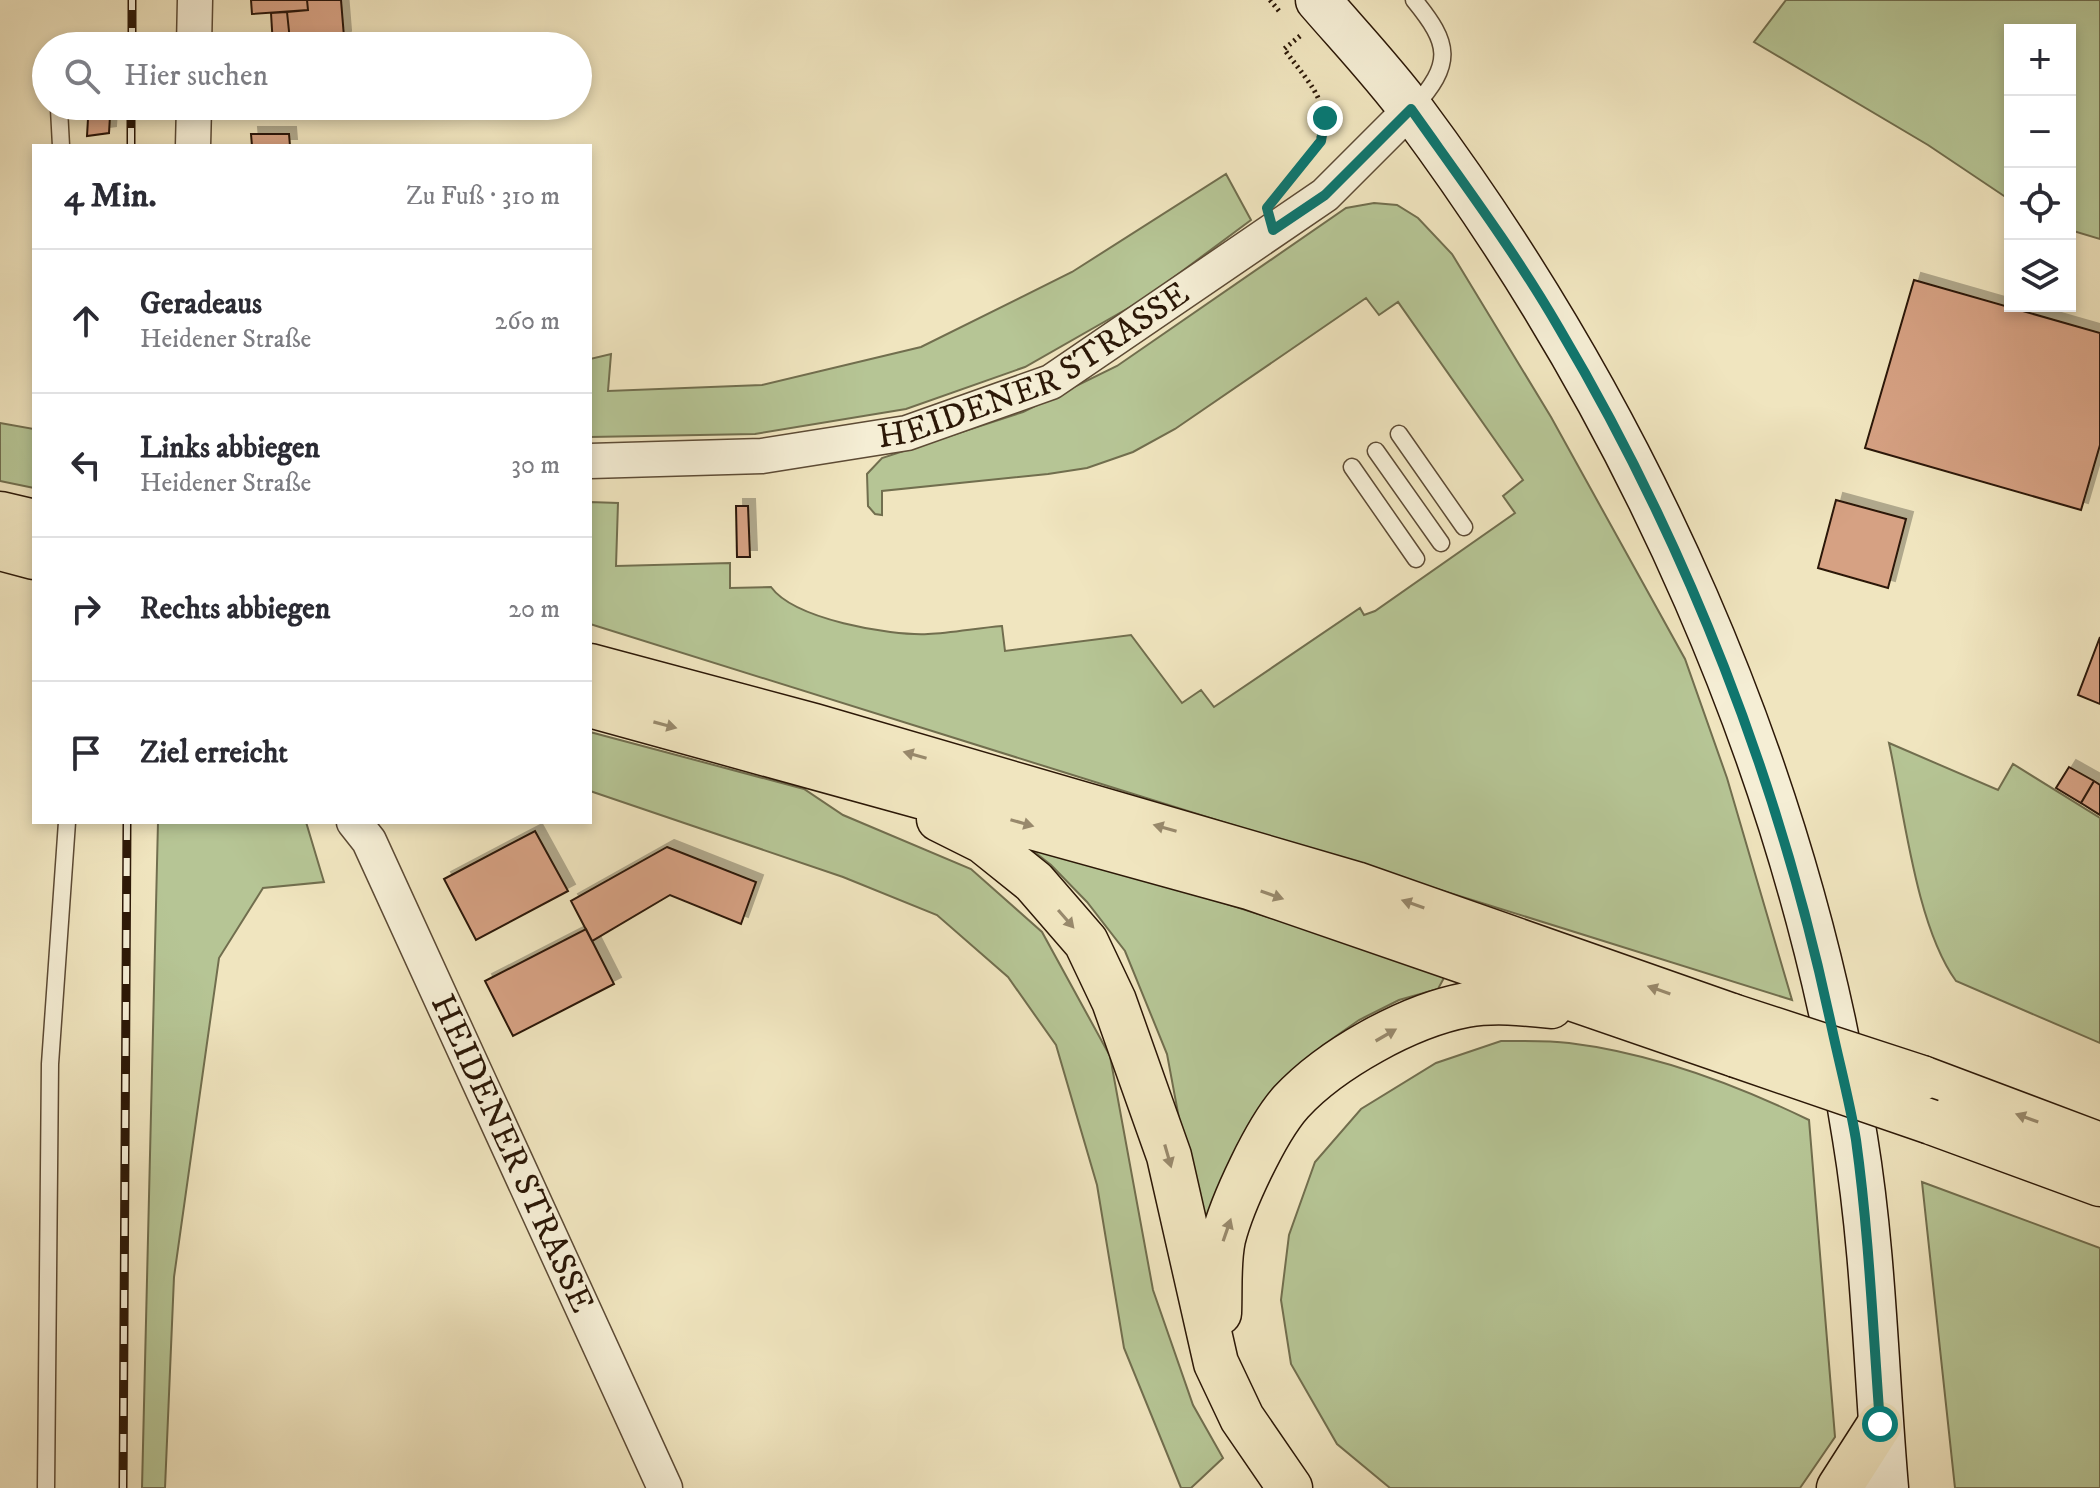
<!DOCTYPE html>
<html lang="de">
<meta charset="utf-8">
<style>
body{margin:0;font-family:"IM FELL DW Pica",serif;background:#f2f2f3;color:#2b2b33}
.controls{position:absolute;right:24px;top:24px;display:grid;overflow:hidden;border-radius:0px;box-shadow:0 4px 12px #0003}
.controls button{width:72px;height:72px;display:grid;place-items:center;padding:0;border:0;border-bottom:2px solid #e1e1e2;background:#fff;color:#2b2b33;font:40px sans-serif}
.stop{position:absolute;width:24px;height:24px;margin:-18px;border:6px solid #0f766e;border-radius:50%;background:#fff}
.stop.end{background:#0f766e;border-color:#fff;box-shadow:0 2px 8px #0008}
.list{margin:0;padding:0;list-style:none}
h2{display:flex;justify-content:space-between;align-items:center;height:104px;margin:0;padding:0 32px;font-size:34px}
h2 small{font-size:26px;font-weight:400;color:#7c7c81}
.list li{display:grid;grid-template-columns:52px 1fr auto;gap:24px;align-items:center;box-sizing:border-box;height:144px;padding:0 32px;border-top:2px solid #e1e1e2}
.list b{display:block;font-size:30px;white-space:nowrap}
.list p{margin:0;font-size:26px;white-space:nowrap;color:#7c7c81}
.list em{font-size:26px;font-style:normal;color:#7c7c81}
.icon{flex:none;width:44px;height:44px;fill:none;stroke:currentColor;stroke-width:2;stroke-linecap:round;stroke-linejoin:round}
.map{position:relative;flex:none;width:2100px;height:1488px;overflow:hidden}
.search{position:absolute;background:#fff;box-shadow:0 4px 12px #0003;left:32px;top:32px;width:560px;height:88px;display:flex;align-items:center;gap:20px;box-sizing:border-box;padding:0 28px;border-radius:44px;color:#7c7c81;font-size:30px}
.panel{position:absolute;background:#fff;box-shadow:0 4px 12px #0003;left:32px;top:144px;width:560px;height:680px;border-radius:0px}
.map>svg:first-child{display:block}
</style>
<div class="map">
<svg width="2100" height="1488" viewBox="0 0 2100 1488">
<defs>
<filter id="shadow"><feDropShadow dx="7" dy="-7" stdDeviation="0" flood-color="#0004"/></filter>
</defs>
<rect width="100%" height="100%" fill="#f0e5bf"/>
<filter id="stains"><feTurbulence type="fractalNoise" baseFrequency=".0025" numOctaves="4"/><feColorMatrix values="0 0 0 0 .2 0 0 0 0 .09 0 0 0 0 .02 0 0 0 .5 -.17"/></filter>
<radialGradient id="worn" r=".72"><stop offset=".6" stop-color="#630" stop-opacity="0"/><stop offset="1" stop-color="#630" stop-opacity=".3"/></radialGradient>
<path fill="#b6c595" stroke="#716e4e" stroke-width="2" d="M1786,0H2100V239L2070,230V30H2010V200L1928,145L1754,42Z
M1226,174L1251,220L1146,298L1025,367L906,409L755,434L590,437V359L611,354L608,391L762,385L921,347L1072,272Z
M1374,203L1397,205L1418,218L1452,254L1551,417L1685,659L1727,778L1792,1000L590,624V502L618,503L616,566L730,563V588L771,587C794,619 889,636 928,634C952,633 977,628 1002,626L1005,651L1131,635L1182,703L1201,690L1214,707L1360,608L1364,615L1375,611L1515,513L1503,496L1523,480L1398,302L1379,315L1366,298L1175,429L1133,452L1087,468L1048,474L882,491V515L875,514L868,506L867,474L882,458L1023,412L1117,366L1346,208Z
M0,423L34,429V488L0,481Z
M590,732L804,789L843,815L971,869L1042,932L1110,1056L1153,1290L1193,1405L1223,1458L1191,1488H1181L1124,1348L1097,1185L1056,1045L1008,977L937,915L843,877L590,791Z
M1889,743L1998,790L2013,764L2100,818V1043L1956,981C1916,926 1904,811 1889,743Z
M158,822H306L324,882L263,888L219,958L174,1277L165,1488H142Z
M1027,840L1446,974L1438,989L1399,1000L1359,1020L1322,1046L1264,1103L1203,1247L1167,1054L1125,951L1087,902L1051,865L1023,843Z
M1501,1041C1523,1041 1547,1040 1569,1043C1651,1053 1735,1084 1809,1120L1835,1437L1800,1488H1390L1337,1444L1291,1364L1281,1300L1289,1235L1315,1162L1361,1109L1436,1063Z
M1922,1182L2100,1248V1488H1955Z"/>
<path fill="#d6a183" stroke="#2c1807" stroke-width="2" filter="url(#shadow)" d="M251,0H307L308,10L252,14Z
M307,0H341L344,37L290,41L287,12L308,10Z
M287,12L290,41L344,37V46H273L271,13Z
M110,116L109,133L87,136L88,119Z
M251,134H289L290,146H252Z
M1914,280L2100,333V445L2081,510L1865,448Z
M1836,500L1906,519L1888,588L1818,568Z
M736,506H748L750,557H737Z
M2100,637V704L2078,695Z
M2069,767L2094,781L2081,803L2056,788Z
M2094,781L2100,785V815L2081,803Z
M535,831L568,891L476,940L444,879Z
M667,847L756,882L741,924L670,895L592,941L571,901Z
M586,929L614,984L513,1036L485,981Z"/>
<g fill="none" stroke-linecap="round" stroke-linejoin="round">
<g stroke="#5d4b35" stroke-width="19">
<path id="lane" d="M1413,108C1454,63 1450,44 1414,0
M59,109L61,146
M1399,434L1464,527
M1376,451L1441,543
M1352,467L1416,559
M46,1488L50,1064L67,822"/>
</g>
<g stroke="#5d4b35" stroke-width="37">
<g id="street">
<path d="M194,46L195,0"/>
<path d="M193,146L194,106"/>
<path id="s1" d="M590,461L762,456L907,433L1051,382L1325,195L1411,109"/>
<path id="s2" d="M354,822L369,841L665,1488"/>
</g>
</g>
<g stroke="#2c1807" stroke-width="47">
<path id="secondary" d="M1318,0C1350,37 1384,73 1413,112C1637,413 1796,766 1855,1138C1874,1253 1876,1372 1886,1488"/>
</g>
<g stroke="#2c1807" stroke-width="47">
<path id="highway" d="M0,514L34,522
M0,548L34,557
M590,666L814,726L1356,884L1732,1016
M590,705L1249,887L1736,1055
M939,819L983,841L1034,882L1086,942L1114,1001L1169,1156L1216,1363L1242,1418L1290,1488
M1922,1078L2100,1145
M1931,1122L2100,1184
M1219,1313C1220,1289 1218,1262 1223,1239C1232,1203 1266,1130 1291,1102C1331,1059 1408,1016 1466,1005C1493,1000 1524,1003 1551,1006
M1839,1488L1880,1424"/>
</g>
<path stroke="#2c1807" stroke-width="5" stroke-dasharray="2 4" stroke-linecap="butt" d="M1270,0L1279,11
M1300,36L1284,49C1314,90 1342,112 1306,160"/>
<use href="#lane" stroke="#f5eed5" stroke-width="16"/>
<use href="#street" stroke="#f5eed5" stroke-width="34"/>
<use href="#secondary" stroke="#f5eed5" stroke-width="44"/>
<use href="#highway" stroke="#f0e5bf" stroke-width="44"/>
<g stroke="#2c1807" stroke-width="9">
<path id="rail" d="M132,46V0
M131,146V106
M123,1488L127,822"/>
</g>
<use href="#rail" stroke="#f5eed5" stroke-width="6" stroke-dasharray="18" stroke-linecap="butt"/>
<g stroke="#2c1807" stroke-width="47" stroke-linecap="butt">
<path id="highway-bridge" d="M1732,1016L1922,1078
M1736,1055L1931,1122"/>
</g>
<use href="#highway-bridge" stroke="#f0e5bf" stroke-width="44"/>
</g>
<defs><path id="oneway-solid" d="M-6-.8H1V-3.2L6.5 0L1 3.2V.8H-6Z" transform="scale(2)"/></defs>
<g fill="#98896c">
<use href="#oneway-solid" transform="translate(665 725) rotate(15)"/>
<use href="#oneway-solid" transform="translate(915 755) rotate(-164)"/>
<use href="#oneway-solid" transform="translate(1022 823) rotate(16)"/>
<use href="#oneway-solid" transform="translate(1165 828) rotate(-164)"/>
<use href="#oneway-solid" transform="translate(1272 895) rotate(19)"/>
<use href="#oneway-solid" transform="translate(1413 904) rotate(-161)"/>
<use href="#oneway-solid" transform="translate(1066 919) rotate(49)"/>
<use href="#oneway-solid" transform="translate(1659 990) rotate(-161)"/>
<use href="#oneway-solid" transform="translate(1386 1035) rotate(-30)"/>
<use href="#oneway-solid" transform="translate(2027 1118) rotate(-160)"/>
<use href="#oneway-solid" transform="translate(1168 1156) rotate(74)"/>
<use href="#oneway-solid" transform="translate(1227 1230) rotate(-71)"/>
</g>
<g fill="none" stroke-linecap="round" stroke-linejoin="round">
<path stroke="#0f766e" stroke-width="10" d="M1325,118L1321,141L1267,208L1273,230L1325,195L1411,109C1462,181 1515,252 1559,328C1687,544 1780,782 1832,1029C1840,1066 1850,1103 1856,1140C1869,1234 1873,1330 1880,1424"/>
</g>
<g text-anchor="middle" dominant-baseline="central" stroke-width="7" stroke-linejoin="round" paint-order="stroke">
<g font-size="34" fill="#2c1807" stroke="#f5eed5">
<text stroke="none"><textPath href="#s1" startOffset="462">HEIDENER STRASSE</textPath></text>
<text stroke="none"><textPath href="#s2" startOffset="368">HEIDENER STRASSE</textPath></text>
</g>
</g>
<rect width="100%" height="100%" filter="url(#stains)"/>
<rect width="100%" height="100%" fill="url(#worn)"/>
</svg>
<div class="controls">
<button>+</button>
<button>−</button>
<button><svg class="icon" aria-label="locate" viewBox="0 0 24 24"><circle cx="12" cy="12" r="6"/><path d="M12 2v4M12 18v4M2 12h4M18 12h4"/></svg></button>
<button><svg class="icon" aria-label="layers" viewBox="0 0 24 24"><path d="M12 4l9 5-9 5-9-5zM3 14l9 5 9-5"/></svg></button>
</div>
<div class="stop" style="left:1880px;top:1424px"></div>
<div class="stop end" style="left:1325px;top:118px"></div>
<div class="search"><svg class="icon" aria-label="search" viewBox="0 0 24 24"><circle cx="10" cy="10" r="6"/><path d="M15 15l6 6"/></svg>Hier suchen</div>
<section class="panel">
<h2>4 Min.<small>Zu Fuß · 310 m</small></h2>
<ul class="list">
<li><svg class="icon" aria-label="ahead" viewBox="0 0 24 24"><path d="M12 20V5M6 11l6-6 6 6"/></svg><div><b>Geradeaus</b><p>Heidener Straße</p></div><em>260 m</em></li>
<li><svg class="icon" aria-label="left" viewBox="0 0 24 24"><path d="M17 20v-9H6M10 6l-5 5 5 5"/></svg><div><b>Links abbiegen</b><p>Heidener Straße</p></div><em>30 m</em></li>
<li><svg class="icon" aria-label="right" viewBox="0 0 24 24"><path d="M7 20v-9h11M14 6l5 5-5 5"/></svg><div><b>Rechts abbiegen</b></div><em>20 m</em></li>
<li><svg class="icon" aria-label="arrive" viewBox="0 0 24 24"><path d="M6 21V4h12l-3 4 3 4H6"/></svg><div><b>Ziel erreicht</b></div></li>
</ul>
</section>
</div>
